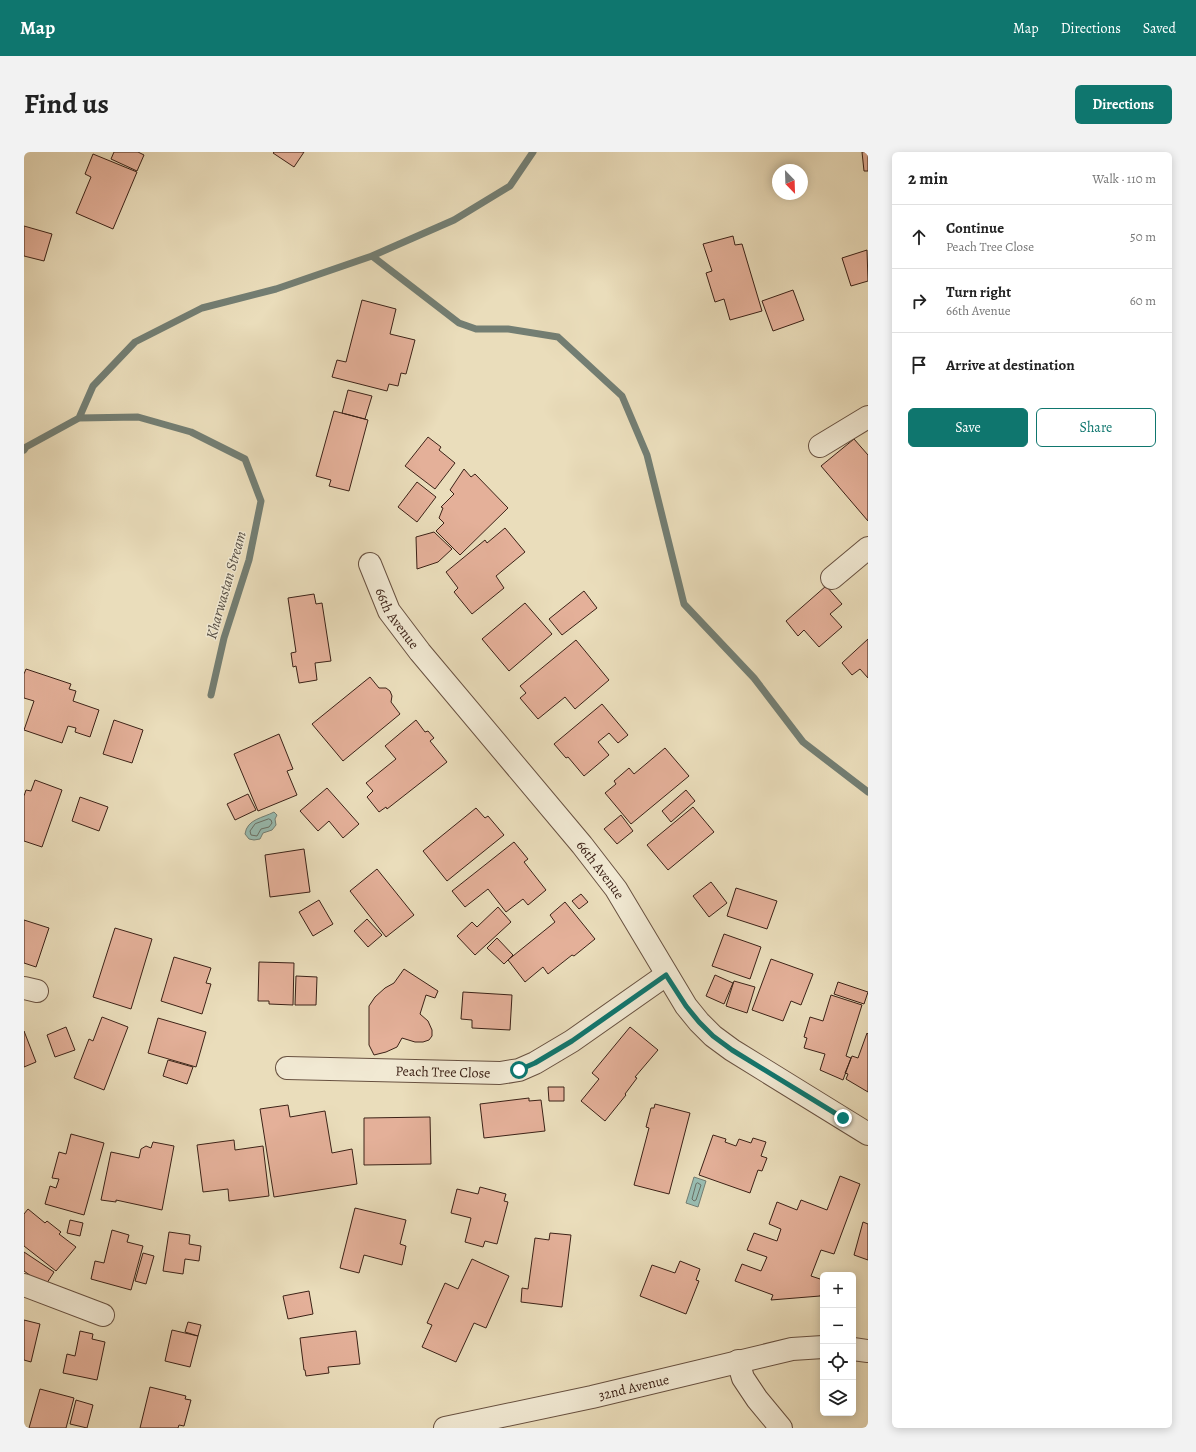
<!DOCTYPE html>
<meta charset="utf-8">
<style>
body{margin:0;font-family:Alegreya,serif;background:#f2f2f2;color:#222}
.controls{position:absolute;right:12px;bottom:12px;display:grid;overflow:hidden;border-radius:6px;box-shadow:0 2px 10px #0003}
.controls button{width:36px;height:36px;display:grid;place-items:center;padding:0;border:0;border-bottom:1px solid #e0e0e0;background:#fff;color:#222;font:20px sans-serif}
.compass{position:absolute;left:748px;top:12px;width:36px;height:36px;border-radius:50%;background:#fff;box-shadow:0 2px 10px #0003;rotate:157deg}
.stop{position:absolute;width:12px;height:12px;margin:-9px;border:3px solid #0f766e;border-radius:50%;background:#fff}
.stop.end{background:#0f766e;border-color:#fff;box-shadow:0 1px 4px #0008}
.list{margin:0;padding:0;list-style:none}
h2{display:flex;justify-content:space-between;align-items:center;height:52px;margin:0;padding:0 16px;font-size:17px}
h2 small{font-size:13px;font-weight:400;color:#767676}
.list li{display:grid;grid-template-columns:26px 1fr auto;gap:12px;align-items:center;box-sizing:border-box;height:64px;padding:0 16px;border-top:1px solid #e0e0e0}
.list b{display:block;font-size:15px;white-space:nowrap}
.list p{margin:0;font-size:13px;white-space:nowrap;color:#767676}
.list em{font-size:13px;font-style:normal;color:#767676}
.actions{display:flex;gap:8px;padding:12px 16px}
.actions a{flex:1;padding:9px 0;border:1px solid #0f766e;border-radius:6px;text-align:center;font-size:14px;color:#0f766e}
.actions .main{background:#0f766e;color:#fff}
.icon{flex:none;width:22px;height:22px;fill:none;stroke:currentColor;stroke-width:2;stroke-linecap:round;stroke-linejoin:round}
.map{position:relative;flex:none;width:844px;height:1276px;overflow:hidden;border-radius:6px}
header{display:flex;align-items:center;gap:24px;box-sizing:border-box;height:56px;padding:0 20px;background:#0f766e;color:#fff}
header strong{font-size:19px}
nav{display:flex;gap:22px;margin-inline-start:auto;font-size:14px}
.intro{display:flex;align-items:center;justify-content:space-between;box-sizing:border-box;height:96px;padding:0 24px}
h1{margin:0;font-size:28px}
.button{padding:10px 18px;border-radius:6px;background:#0f766e;color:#fff;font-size:14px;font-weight:700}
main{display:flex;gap:24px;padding:0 24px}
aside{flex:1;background:#fff;border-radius:6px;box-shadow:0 2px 10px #0003}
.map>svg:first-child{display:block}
</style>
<header>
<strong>Map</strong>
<nav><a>Map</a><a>Directions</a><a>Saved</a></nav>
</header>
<div class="intro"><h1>Find us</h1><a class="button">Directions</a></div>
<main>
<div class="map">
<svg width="844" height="1276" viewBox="0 0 844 1276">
<rect width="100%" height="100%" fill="#eaddbb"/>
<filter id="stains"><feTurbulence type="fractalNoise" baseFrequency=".005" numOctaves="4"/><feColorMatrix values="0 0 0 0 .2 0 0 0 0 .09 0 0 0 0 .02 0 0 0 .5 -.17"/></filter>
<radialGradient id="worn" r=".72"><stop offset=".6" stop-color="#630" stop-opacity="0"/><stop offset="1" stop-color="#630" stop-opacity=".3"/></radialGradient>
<path fill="#98bcb1" stroke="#737e73" d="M250,660L253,663L251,667L252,673L248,678L239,681L236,687L230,688L225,687L221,682C223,667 239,666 250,660Z
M670,1025L682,1029L674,1055L662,1051Z"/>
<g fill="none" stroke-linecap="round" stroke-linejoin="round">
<path stroke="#6a6f64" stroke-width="1" d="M245,667L247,668L248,671L245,675L237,677L233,684L227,683L226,679L231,672Z
M674,1031L677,1033L672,1048L670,1049L668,1047L672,1032Z"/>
<path stroke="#737e73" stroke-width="7" d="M348,104L435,171L452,177H484L534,185L598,244L623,303L660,452L730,526L779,590L844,640
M55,266L69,234L111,190L178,156L252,137L348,104L430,68L486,34L509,0
M0,298L2,295L55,266L114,265L167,280L221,307L237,349L225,408L200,486L187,543"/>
</g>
<path fill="#e4b099" stroke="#3c2217" d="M90,0H114L120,3L113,19L87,7Z
M250,0H280L270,15L249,1Z
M838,0H844V19H840Z
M69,2L113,20L89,77L52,61L67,25L61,22Z
M0,74L28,82L20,109L0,104Z
M709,84L711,93L718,92L738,159L706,168L700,147L691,150L682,121L688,119L679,92Z
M843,98L844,129L827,134L818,106Z
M769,138L780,168L749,179L738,149Z
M338,148L372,157L366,182L391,188L382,222L377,221L374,234L365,232L363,239L308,225L313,208L322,210Z
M324,238L348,244L341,267L318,261Z
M310,259L344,268L325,339L305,334L307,328L292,324Z
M404,285L417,295L415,298L431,311L411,337L381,314Z
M830,287L844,303V369L797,314Z
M440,317L447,325L451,322L484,356L436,403L412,379L420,371L415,366L419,356L417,355L430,342L426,338Z
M393,330L412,345L393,370L374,355Z
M481,376L501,400L472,424L480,436L448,462L430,440L434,436L422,420L461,388L463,391Z
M410,380L428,397L414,410L393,417L392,385Z
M802,434L818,452L806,462L818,475L795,495L780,478L774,484L762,469Z
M560,439L573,456L538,483L525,467Z
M290,442L292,452L298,451L307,509L291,511L293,528L275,531L272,514L269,515L267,501L272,500L264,446Z
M501,451L528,482L485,519L458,487Z
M844,487V526L836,517L828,523L818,511Z
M552,488L585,528L551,557L541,545L514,567L496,546L502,541L496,534Z
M2,517L47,532L45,537L52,539L49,549L75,558L66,585L51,580L52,576L44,574L38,591L0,578L10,549L0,546V522Z
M346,525L355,536H362L366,539L368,544L367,550L376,562L319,609L288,572Z
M578,552L604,583L594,591L585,581L574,590L585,603L560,624L544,605L542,606L530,592Z
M90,568L119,578L108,611L79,602Z
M392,568L401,580L404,579L410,586L406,589L423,610L363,657L362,655L355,660L343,645L349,639L342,631L372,607L361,594Z
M255,582L269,617L263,619L273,643L234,659L210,602Z
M641,596L665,624L607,672L581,641L592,632L590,629L605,616L610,622Z
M11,628L38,638L18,695L0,689V644L2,638L7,639Z
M303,636L335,672L319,686L305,669L294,679L276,659Z
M662,638L671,649L647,670L638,659Z
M224,642L232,658L211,668L203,652Z
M56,645L84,655L75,679L48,669Z
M669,655L690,680L644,718L623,693Z
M452,656L461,666L464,664L480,683L423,729L399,699Z
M597,663L609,679L593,692L580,677Z
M490,690L504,707L500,710L522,738L504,753L499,747L482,760L464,737L441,755L428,739Z
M280,697L286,740L246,745L241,703Z
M353,717L390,763L362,785L326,739Z
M687,730L703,751L685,765L669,744Z
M712,736L753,749L743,777L703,764Z
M557,742L564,750L555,757L548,749Z
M295,748L309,772L289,784L275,760Z
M541,750L571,787L550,804L548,803L524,822L519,815L501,830L484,808L531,770L526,763Z
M474,755L487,770L451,803L433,784L448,770L453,775Z
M343,767L358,783L344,795L330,779Z
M0,768L25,776L12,815L0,811Z
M91,776L128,787L107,857L69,845Z
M700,782L737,795L726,827L688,814Z
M473,786L489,803L480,812L463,796Z
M150,805L187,816L182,831L187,832L178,862L137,849Z
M747,807L789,822L777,853L767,849L759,869L728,858Z
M235,810L270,811L269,853L245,852V849H234Z
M380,817L414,839L411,846L402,843L396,862L404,869L408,878V884L405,888L399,890H391L378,886L373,895L362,900L350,903L345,893V854L351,845L361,836L370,831Z
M691,823L709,831L700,852L682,844Z
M272,824L293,825L292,853H271Z
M710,829L731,835L723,861L702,854Z
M814,830L844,840L840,852L810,842Z
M439,840L488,843L486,878L448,876V868L437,867Z
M807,843L838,853L822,904L827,906L819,928L796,918L801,902L780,896L783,886L780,885L786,865L799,869Z
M78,865L104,875L80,938L50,926L65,887L69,889Z
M134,866L182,880L172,915L124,901Z
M42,875L51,898L31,905L23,883Z
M606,875L634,898L611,925L613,926L601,942L602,943L581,969L557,949L575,927L568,921Z
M0,879L12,910L0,915Z
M843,881L844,882V940L822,927L824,922L821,921L828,904L834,906Z
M144,908L169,915L163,932L139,924Z
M524,935H540V949H525Z
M505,946V949L517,948L521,979L460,986L456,952Z
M631,952L666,961L645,1042L610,1033L625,976L622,975L627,956H630Z
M264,953L266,965L301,959L308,1001L328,997L333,1032L250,1045L236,957Z
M406,965L407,1012L340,1013V966Z
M47,982L80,991L60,1063L21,1052L26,1034L32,1036L35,1027L28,1026L35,1000L42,1002Z
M689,983L702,987L701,990L712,994L715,987L727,991L729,986L742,990L737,1004L743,1006L738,1019L734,1018L726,1041L675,1023Z
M210,988L211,998L239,994L245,1044L205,1049L204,1037L179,1040L173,993Z
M129,990L150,994L138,1058L92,1048V1050L77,1048L87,1000L115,1006L117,997L122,994L127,996Z
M816,1024L836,1032L810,1102L797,1098L787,1124L799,1128V1135L796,1144L747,1148L749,1143L711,1129L718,1112L737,1119L743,1105L723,1098L730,1081L753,1089L757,1077L745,1072L753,1050L773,1058L777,1048L803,1058Z
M456,1035L482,1042L480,1049L484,1050L473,1092L461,1089L459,1095L441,1090L447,1066L427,1061L433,1037L454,1042Z
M331,1056L382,1068L376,1092L382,1094L378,1113L340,1103L335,1121L316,1116Z
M4,1057L21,1071L23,1069L37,1080L35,1082L52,1095L32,1119L0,1094V1062Z
M46,1068L59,1071L56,1084L43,1081Z
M839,1070L844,1072V1108L830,1103Z
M88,1078L105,1083L103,1090L119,1094L107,1138L67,1127L71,1109L80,1111Z
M145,1080L166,1083L165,1092L177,1094L175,1109L161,1107L159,1122L139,1119Z
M526,1081L547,1083L538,1155L497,1150L498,1136L504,1137L511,1086L525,1088Z
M0,1100L30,1120L21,1134L0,1119Z
M119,1101L130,1104L122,1132L111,1129Z
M448,1107L485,1124L462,1176L450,1171L432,1210L398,1195L408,1173L403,1171L421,1131L434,1137Z
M656,1109L676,1117L672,1128L675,1129L662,1162L616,1144L628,1113L651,1121Z
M285,1139L289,1162L264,1167L259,1144Z
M0,1168L16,1172L7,1210L0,1208Z
M164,1170L177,1173L174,1184L161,1180Z
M148,1178L174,1184L166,1215L141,1209Z
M56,1179L69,1182L68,1187L81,1190L73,1228L39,1221L43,1202L51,1204Z
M332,1179L336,1212L304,1215L305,1221L282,1224L281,1218H280L276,1186Z
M126,1235L162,1244L161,1247L167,1248L160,1274L155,1273L154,1276H116Z
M16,1237L50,1246L42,1276H5Z
M52,1248L69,1253L63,1276L46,1272Z"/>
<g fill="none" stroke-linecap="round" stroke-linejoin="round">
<g stroke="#685140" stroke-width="24">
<g id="minor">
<path d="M796,294L844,265"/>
<path id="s1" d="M346,412L365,459L396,500L558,693L592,737L662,854L675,870L689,884L708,898L844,982"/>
<path d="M808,426L844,396"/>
<path d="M0,836L13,839"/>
<path id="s2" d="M263,916L476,921L495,918L511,911L548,889L642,823"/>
<path d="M0,1133L79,1163"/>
<path d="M829,1197L844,1199"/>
<path d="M714,1209L719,1226L733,1247L757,1276"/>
<path id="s3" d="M421,1276L568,1245L768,1197L799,1195"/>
</g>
</g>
<use href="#minor" stroke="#f1e9d3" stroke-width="22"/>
</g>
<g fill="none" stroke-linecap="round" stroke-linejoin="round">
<path stroke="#0f766e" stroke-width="5" d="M495,918L511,911L548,889L642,823L662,854L675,870L689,884L708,898L819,966"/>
</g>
<g text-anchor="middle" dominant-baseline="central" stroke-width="3" stroke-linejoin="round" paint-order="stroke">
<g font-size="14" fill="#3c2217" stroke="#f1e9d3">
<text stroke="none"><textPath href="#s1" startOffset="61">66th Avenue</textPath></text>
<text stroke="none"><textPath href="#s1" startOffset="385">66th Avenue</textPath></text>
<text stroke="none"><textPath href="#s2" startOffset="156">Peach Tree Close</textPath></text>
<text stroke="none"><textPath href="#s3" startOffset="193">32nd Avenue</textPath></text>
</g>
<g font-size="15" font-style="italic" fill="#585045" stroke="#f1e9d3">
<text transform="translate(202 433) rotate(-74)">Kharwastan Stream</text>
</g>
</g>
<rect width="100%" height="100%" filter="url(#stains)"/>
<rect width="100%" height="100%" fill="url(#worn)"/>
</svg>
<div class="controls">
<button>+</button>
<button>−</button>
<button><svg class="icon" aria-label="locate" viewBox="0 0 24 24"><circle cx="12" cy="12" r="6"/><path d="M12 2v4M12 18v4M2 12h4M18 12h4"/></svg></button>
<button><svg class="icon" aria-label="layers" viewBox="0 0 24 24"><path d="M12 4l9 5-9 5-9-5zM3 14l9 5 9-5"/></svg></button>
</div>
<svg class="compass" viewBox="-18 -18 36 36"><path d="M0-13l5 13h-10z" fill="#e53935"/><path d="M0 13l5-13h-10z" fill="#767676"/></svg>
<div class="stop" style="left:495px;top:918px"></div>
<div class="stop end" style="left:819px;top:966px"></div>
</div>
<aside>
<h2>2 min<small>Walk · 110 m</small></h2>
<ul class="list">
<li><svg class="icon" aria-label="ahead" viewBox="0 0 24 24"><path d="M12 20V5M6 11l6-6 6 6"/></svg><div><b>Continue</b><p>Peach Tree Close</p></div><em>50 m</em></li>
<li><svg class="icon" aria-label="right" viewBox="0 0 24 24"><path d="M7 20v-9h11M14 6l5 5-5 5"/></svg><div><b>Turn right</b><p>66th Avenue</p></div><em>60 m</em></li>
<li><svg class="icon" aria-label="arrive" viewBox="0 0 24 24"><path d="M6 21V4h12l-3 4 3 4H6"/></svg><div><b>Arrive at destination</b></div></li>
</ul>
<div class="actions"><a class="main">Save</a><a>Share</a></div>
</aside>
</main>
